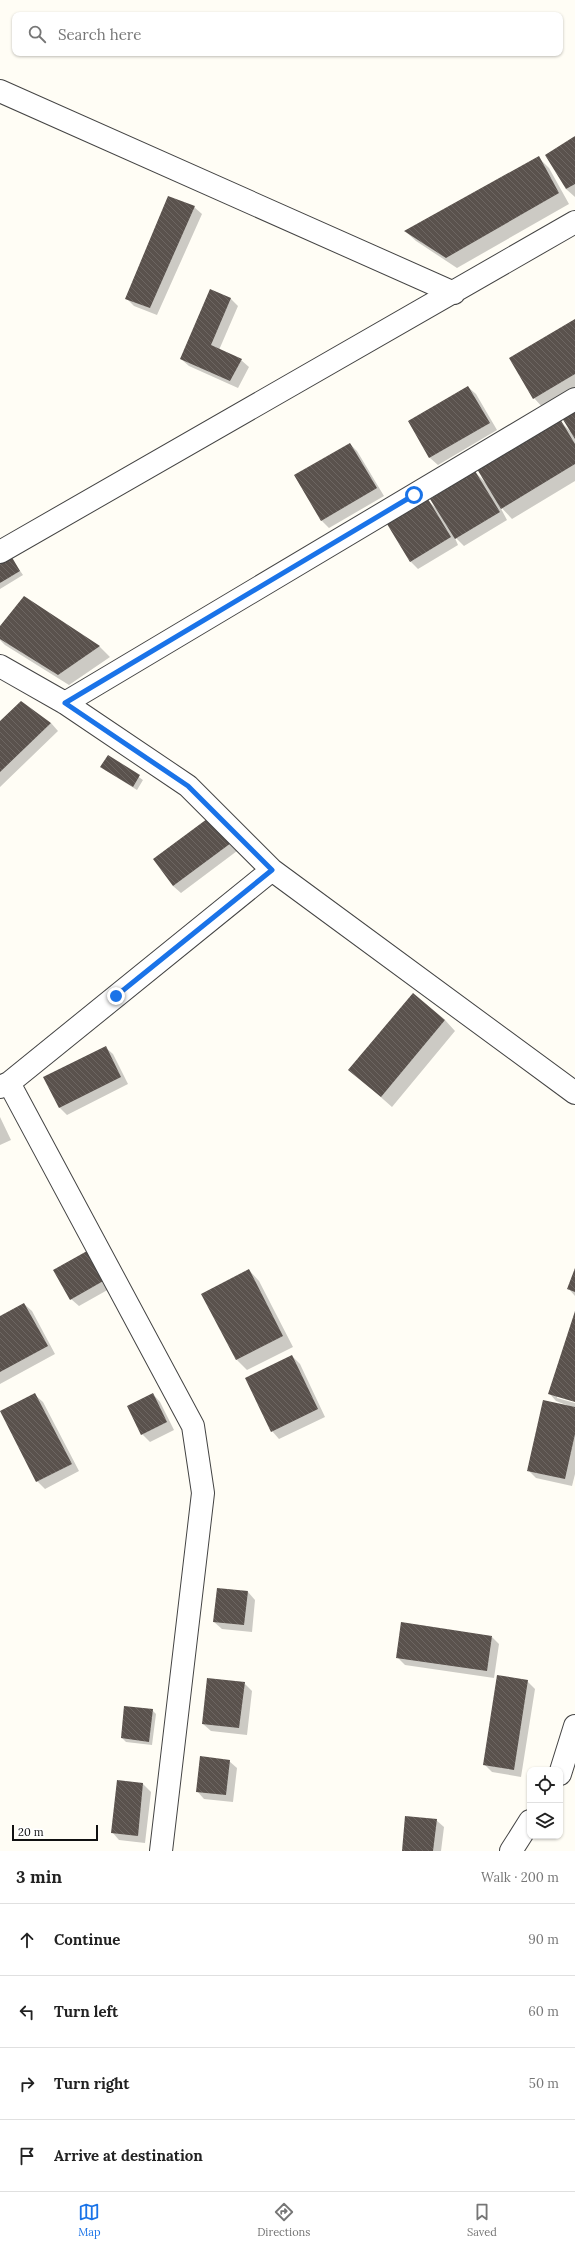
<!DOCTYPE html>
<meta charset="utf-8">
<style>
body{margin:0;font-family:Lora,serif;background:#f2f2f2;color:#222}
.controls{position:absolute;right:12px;bottom:12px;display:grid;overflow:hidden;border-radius:8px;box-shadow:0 1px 3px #0004}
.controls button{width:36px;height:36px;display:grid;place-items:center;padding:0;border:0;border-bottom:1px solid #e0e0e0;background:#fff;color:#222;font:20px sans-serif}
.scale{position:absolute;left:12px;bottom:10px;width:86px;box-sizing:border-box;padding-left:4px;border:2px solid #111;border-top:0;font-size:11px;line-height:14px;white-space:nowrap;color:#111;-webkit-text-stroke:3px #fff;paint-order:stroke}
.stop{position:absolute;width:12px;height:12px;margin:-9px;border:3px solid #1a73e8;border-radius:50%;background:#fff}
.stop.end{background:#1a73e8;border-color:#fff;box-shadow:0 1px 4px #0008}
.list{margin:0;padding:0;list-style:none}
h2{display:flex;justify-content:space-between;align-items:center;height:52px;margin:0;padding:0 16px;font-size:17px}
h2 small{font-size:13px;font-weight:400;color:#767676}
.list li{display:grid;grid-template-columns:26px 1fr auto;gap:12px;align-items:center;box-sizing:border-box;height:72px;padding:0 16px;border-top:1px solid #e0e0e0}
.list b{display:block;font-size:15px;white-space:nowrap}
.list em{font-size:13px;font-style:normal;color:#767676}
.icon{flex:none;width:22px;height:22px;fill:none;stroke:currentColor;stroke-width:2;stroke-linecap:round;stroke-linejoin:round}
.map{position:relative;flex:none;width:575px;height:1851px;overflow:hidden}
.search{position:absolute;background:#fff;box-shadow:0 1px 3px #0004;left:12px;right:12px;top:12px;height:44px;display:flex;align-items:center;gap:10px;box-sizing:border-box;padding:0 14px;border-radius:8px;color:#767676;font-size:15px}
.sheet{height:340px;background:#fff}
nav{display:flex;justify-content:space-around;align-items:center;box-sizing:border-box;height:56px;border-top:1px solid #e0e0e0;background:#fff;font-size:11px;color:#767676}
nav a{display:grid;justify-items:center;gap:2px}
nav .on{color:#1a73e8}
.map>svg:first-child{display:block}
</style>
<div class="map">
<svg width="575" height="1851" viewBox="0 0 575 1851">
<defs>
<pattern id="building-back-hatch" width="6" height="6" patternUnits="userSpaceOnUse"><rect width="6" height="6" fill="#5a524d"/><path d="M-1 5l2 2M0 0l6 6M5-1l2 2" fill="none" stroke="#6d6662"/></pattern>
</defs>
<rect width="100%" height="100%" fill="#fffdf5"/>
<path fill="#0003" d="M575,138V197L566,189Z
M539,158L549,168L569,204L457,268L416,241L405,231Z
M194,207L202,214L157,315L134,306L126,298Z
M211,290L231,299L238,306L219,350L241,360L249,367L238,388L189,366L181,359Z
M575,320V391L544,409L534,398Z
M468,387L476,394L497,430L438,465L430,458L409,422Z
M575,412V481L512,519L499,505L507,520L464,546L454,536L458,545L418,569L410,561L428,501L436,508L475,472L486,483L560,421L570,431Z
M350,444L357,451L384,496L329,528L322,521L295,476Z
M9,555L23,575L0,589V560Z
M25,597L100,647L110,657L69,685L5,645L0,640V628Z
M0,722L51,723L58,731L0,787Z
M108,756L143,780L137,790L105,770Z
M219,825L237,851L181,893L173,886Z
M445,1020L455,1031L392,1107L350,1070Z
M105,1047L113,1054L128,1084L67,1115L60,1108L45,1078Z
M0,1117L11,1140L0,1145Z
M87,1252L111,1288L79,1306L71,1299Z
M249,1270L259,1281L293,1347L247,1370L237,1360L203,1294Z
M575,1270V1296L568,1288Z
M24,1304L32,1311L55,1354L0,1384V1317Z
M575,1314V1401L557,1395V1398L575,1403V1474L572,1486L536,1478L528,1470L574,1408L556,1401L549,1393Z
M292,1356L300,1364L325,1417L279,1439L272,1431Z
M153,1394L160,1402L174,1430L150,1442L142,1434Z
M35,1395L43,1402L79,1471L45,1489L37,1481Z
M248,1592L255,1600L252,1632L222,1629L214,1622Z
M492,1637L499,1644L494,1678L405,1665L397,1657Z
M527,1681L535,1689L521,1777L492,1772L484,1764Z
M244,1683L252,1691L247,1735L211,1731L203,1724Z
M152,1710L156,1714L152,1745L126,1742L122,1738Z
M229,1761L237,1768L233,1802L204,1799L197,1791Z
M118,1781L143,1784L151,1792L145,1843L119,1840L112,1832Z
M436,1820L444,1827L441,1851H403Z"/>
<path fill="url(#building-back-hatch)" d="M575,136V184L566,189L545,155Z
M539,156L559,193L446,258L404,231Z
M168,196L195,206L150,308L125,299Z
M210,289L231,298L211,345L242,359L230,381L180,359Z
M575,319V374L533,399L509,358Z
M468,386L490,423L429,458L408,421Z
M575,411V439L562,418Z
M560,419L575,444V464L501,509L477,469Z
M350,443L377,488L321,521L294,475Z
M475,471L500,512L455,539L430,499Z
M428,499L451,537L410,562L387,524Z
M10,554L20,571L0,583V559Z
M24,596L100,646L58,675L0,639V626Z
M21,701L51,723L0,772V721Z
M108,755L140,775L133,787L100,767Z
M211,816L231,843L173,886L153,859Z
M413,993L445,1020L381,1097L348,1070Z
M106,1046L121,1077L59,1108L43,1077Z
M87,1251L105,1280L70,1300L53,1270Z
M575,1268V1292L567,1289Z
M249,1269L283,1336L236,1360L201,1294Z
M24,1303L48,1346L0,1372V1316Z
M575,1311V1402L548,1394Z
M292,1355L318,1409L271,1432L245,1378Z
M35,1393L72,1464L36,1482L0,1411Z
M153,1393L167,1422L141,1435L127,1406Z
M543,1400L575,1407V1434L565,1479L527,1471Z
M217,1588L248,1591L244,1625L213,1622Z
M401,1622L492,1636L487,1671L396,1658Z
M497,1675L528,1680L514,1770L483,1765Z
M207,1678L245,1682L239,1728L202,1724Z
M124,1706L153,1709L149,1742L121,1738Z
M200,1756L230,1760L226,1795L196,1792Z
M117,1780L143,1783L138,1836L111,1833Z
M405,1816L437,1819L433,1851H402Z"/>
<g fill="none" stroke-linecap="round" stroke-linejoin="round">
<g stroke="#444" stroke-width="24">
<path id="minor" d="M0,91L454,293
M0,552L575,222
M0,666L65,703L188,786L272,870L575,1093
M65,703L575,399
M9,1083L193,1426L203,1493L161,1851
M0,1087L9,1083L272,870
M560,1774L575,1726
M511,1851L530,1821"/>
</g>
<use href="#minor" stroke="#fff" stroke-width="22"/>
</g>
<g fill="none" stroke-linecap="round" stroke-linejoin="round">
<path stroke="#1a73e8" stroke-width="5" d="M116,996L272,870L188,786L65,703L414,495"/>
</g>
</svg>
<div class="controls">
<button><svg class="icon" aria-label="locate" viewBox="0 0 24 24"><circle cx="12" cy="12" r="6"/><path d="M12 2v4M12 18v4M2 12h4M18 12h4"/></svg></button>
<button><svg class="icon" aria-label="layers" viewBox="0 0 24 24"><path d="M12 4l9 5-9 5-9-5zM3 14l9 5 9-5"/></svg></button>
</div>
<div class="scale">20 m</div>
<div class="stop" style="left:414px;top:495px"></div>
<div class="stop end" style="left:116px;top:996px"></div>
<div class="search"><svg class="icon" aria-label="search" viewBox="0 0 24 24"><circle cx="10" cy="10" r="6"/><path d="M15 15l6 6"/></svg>Search here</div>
</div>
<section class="sheet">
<h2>3 min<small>Walk · 200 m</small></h2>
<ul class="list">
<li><svg class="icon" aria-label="ahead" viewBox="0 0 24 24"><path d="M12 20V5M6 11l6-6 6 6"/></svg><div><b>Continue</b></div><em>90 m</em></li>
<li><svg class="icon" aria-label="left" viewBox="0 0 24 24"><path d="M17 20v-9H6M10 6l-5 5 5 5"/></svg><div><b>Turn left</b></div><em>60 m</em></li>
<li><svg class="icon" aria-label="right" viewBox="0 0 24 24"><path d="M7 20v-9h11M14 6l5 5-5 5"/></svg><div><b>Turn right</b></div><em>50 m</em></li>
<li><svg class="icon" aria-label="arrive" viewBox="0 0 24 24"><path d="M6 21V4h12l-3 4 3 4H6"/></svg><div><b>Arrive at destination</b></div></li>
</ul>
</section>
<nav>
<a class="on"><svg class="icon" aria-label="map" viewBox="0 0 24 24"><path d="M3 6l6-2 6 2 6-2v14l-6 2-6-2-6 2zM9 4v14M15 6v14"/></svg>Map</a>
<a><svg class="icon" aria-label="directions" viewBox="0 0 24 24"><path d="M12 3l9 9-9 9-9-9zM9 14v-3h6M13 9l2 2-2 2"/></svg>Directions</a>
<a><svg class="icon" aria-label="saved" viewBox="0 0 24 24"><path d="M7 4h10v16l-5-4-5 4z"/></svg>Saved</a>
</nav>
